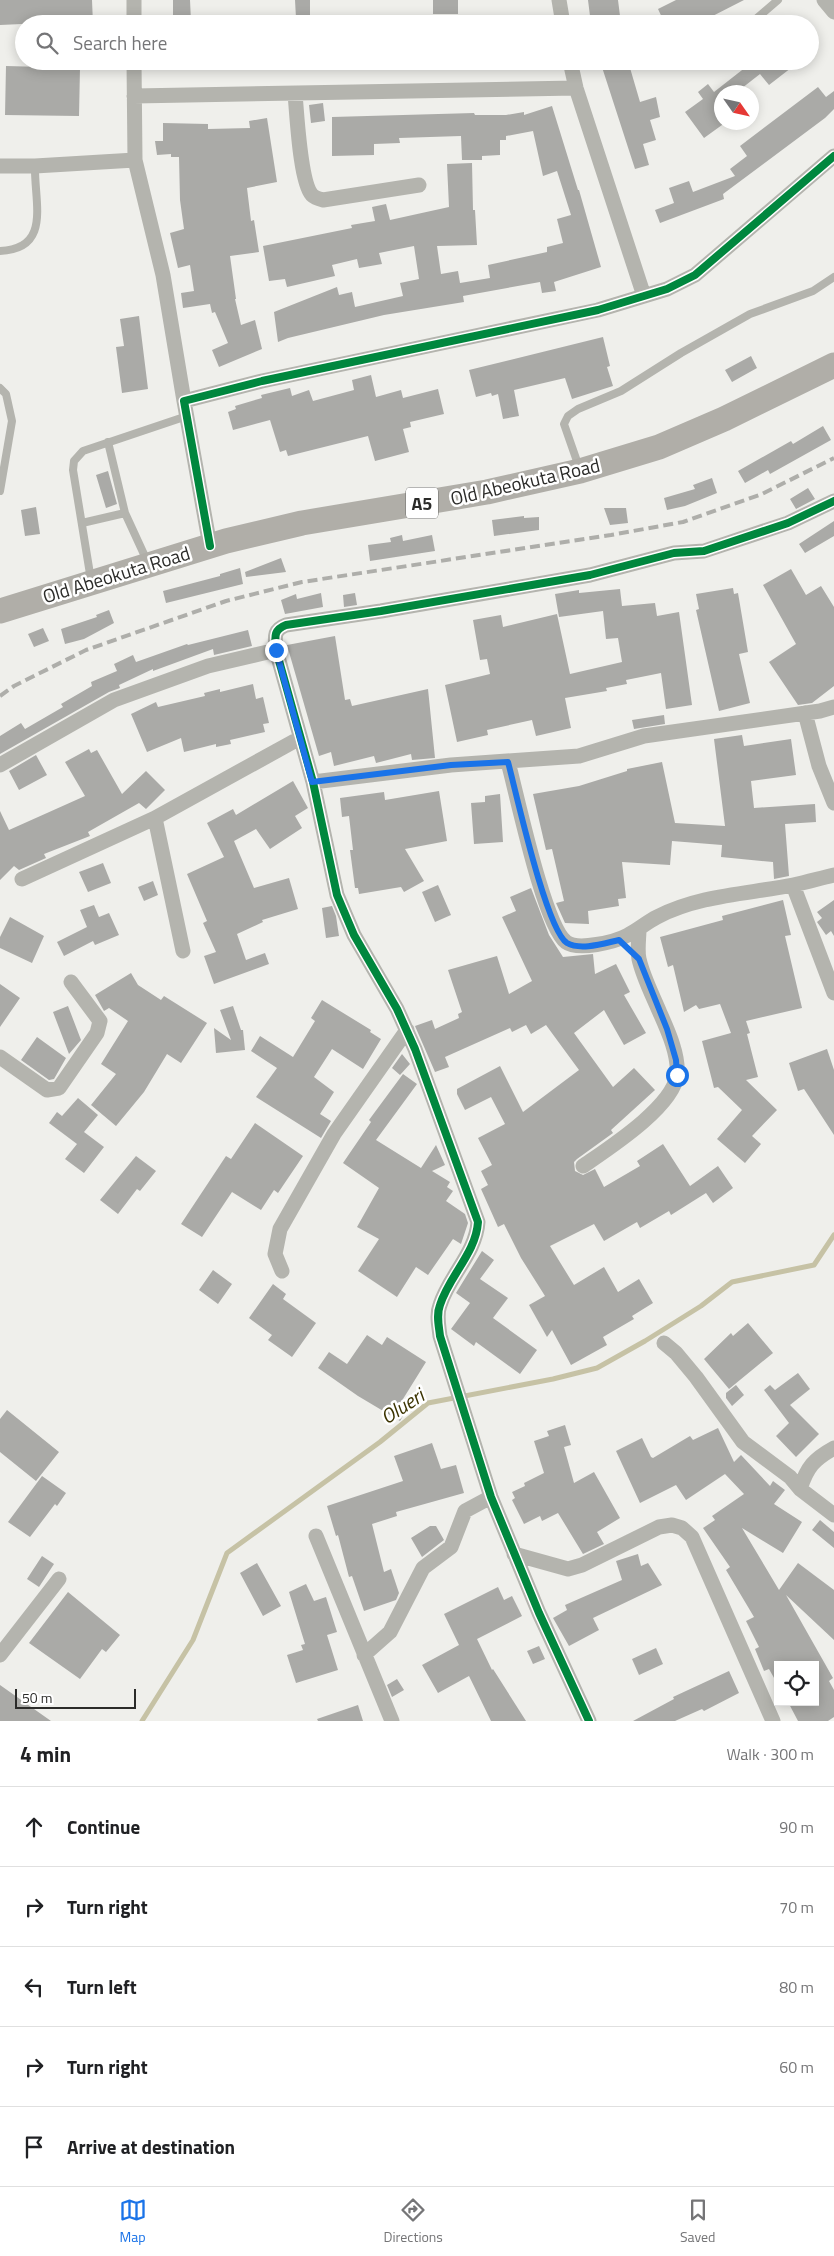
<!DOCTYPE html>
<meta charset="utf-8">
<style>
body{margin:0;font-family:"Titillium Web",sans-serif;background:#f6f6f6;color:#202124}
.controls{position:absolute;right:15px;bottom:15px;display:grid;overflow:hidden;border-radius:0px;box-shadow:0 2px 12px #0003}
.controls button{width:45px;height:45px;display:grid;place-items:center;padding:0;border:0;border-bottom:1px solid #e0e0e0;background:#fff;color:#202124;font:25px sans-serif}
.compass{position:absolute;left:714px;top:85px;width:45px;height:45px;border-radius:50%;background:#fff;box-shadow:0 2px 12px #0003;rotate:124deg}
.scale{position:absolute;left:15px;bottom:12px;width:121px;box-sizing:border-box;padding-left:5px;border:2px solid #2b2b29;border-top:0;font-size:14px;line-height:18px;white-space:nowrap;color:#2b2b29;-webkit-text-stroke:4px #fff;paint-order:stroke}
.stop{position:absolute;width:15px;height:15px;margin:-11px;border:4px solid #1a73e8;border-radius:50%;background:#fff}
.stop.end{background:#1a73e8;border-color:#fff;box-shadow:0 1px 5px #0008}
.list{margin:0;padding:0;list-style:none}
h2{display:flex;justify-content:space-between;align-items:center;height:65px;margin:0;padding:0 20px;font-size:21px}
h2 small{font-size:16px;font-weight:400;color:#757577}
.list li{display:grid;grid-template-columns:32px 1fr auto;gap:15px;align-items:center;box-sizing:border-box;height:80px;padding:0 20px;border-top:1px solid #e0e0e0}
.list b{display:block;font-size:19px;white-space:nowrap}
.list em{font-size:16px;font-style:normal;color:#757577}
.icon{flex:none;width:28px;height:28px;fill:none;stroke:currentColor;stroke-width:2;stroke-linecap:round;stroke-linejoin:round}
.map{position:relative;flex:none;width:834px;height:1721px;overflow:hidden}
.search{position:absolute;background:#fff;box-shadow:0 2px 12px #0003;left:15px;right:15px;top:15px;height:55px;display:flex;align-items:center;gap:12px;box-sizing:border-box;padding:0 18px;border-radius:28px;color:#757577;font-size:19px}
.sheet{height:465px;background:#fff}
nav{display:flex;justify-content:space-around;align-items:center;box-sizing:border-box;height:70px;border-top:1px solid #e0e0e0;background:#fff;font-size:14px;color:#757577}
nav a{display:grid;justify-items:center;gap:2px}
nav .on{color:#1a73e8}
.map>svg:first-child{display:block}
</style>
<div class="map">
<svg width="834" height="1721" viewBox="0 0 834 1721">
<rect width="100%" height="100%" fill="#efefeb"/>
<g fill="none" stroke-linecap="round" stroke-linejoin="round">
<path stroke="#c6c2a5" stroke-width="5" d="M142,1721L193,1640L227,1553L380,1442L428,1403L553,1379L597,1368L645,1341L701,1306L732,1282L814,1265L834,1235"/>
</g>
<path fill="#aaaaa7" d="M0,0H92L93,24L44,23L0,25Z
M173,0H190L191,21H173Z
M295,0H310V17L296,18Z
M433,0H458V14H433Z
M588,0H618L621,24H591Z
M676,0H744L697,24H665L658,9Z
M600,61H628L640,102L656,97L660,117L650,120L656,140L643,144L649,165L635,169Z
M750,61H800L769,85L760,74L737,92H722V125L704,138L685,112L703,99L698,92L708,84L714,92L751,63Z
M6,66L80,68L79,116L5,115Z
M818,87L826,97L834,91V109L825,118L723,194L724,199L660,223L655,210L674,203L669,188L689,181L693,192L735,176L730,169L747,156L740,146Z
M323,103L325,121L311,123L309,105Z
M552,106L578,190H579L601,267L554,282L556,291L542,293L540,282L463,296L464,302L384,315L288,338L278,342L274,312L337,287L339,295L352,292L355,307L403,296L400,283L419,279L414,246L379,253L382,264L359,268L357,259L332,265L335,276L287,287L285,279L269,281L263,246L352,228L351,225L375,221L372,207L386,204L390,220L449,207L447,164L472,163L473,210H475L477,245L437,246L441,274L458,271L460,283L490,278L488,265L547,252V247L563,243L557,219L571,215L557,171L543,176L533,131L506,136V140H500V155L482,156V160H462L461,136L399,138L400,143L374,144V155L332,156V117L474,113L475,115H506L524,112V115Z
M267,118L277,182L247,188L251,221L254,220L259,252L230,256L236,299H235L241,325L255,320L262,349L219,367L212,350L228,343L215,312L212,313L210,304L183,308L181,293L194,291L190,265L178,268L170,233L184,229L180,200L179,157H171V154L157,155L155,141H163V123L208,124V129L250,128L249,121Z
M139,316L148,389L122,393L116,347L124,346L120,319Z
M603,337L610,366L607,367L613,386L572,399L565,378L514,390L519,416L503,419L498,394L492,396L491,393L476,397L469,370Z
M751,356L757,368L732,382L725,370Z
M371,375L376,397L401,390L403,398L438,389L444,414L410,422L411,427L403,429L409,452L375,461L368,436L288,456L286,450L280,452L270,420L233,430L228,412L236,409L235,406L262,398L261,395L290,388L292,396L309,390L313,401L354,390L352,380Z
M823,426L831,440L770,474L768,470L745,483L738,471L791,441L793,444Z
M108,471L117,504L106,508L96,475Z
M712,478L717,493L685,506L667,510L664,498L695,489L693,485Z
M808,488L815,499L796,509L790,499Z
M36,507L40,534L25,536L21,510Z
M604,508H626L628,523L610,525Z
M524,516V518L539,517V530L494,536L492,520Z
M834,521V536L805,553L799,544Z
M402,535L403,541L432,535L435,551L370,561L368,545L391,542L390,538Z
M281,558L286,572L246,577L245,572Z
M240,568L243,584L166,603L163,591L220,576V574Z
M791,569L806,595L821,586L834,607V686L812,703L798,705L769,662L796,644L763,585Z
M733,588L734,594L738,593L748,652L739,654L750,703L719,711L696,610L699,609L696,594Z
M620,589L622,606L655,603L657,616L679,612L692,705L666,709L661,673L626,680L627,684L606,688L607,691L565,698L571,728L536,736L532,720L487,730L488,735L457,742L445,685L490,674L487,659L480,660L473,620L501,615L503,627L557,614L570,674L622,662L618,638L606,639L603,611L559,617L555,594L579,590V593Z
M321,593L323,607L285,614L281,600L296,594L297,599Z
M355,593L357,605L344,607L343,595Z
M109,610L114,623L84,639L65,644L61,629L97,617L96,615Z
M43,628L49,641L34,647L28,634Z
M248,630L252,646L214,655L213,649L153,671V669L119,685L120,688L109,692L0,754V736L21,723L25,729L63,707L61,704L92,686L91,682L117,671L114,664L133,655L136,662L187,644L188,645Z
M335,636L345,700L350,699L352,706L428,689L435,758L412,760L411,754L376,763L374,756L334,766L331,752L319,756L287,645Z
M253,684L256,699L263,697L269,723L263,724L265,732L230,740L231,744L216,747V744L184,752L181,738L147,752L131,714L156,702L158,707L205,696L204,693L220,689V692Z
M664,715L665,724L634,729L632,720Z
M742,735L744,746L791,739L796,775L751,781L754,808L815,804L816,822L785,824L789,876L774,879L773,862L721,857L722,845L672,841L670,865L622,862L626,898L618,899L619,906L588,911L589,924L565,923L556,903L564,901L552,849L546,850L533,794L579,786L627,771V769L662,762L675,823L725,826L714,739Z
M89,749L91,753L97,750L122,794L146,771L165,790L146,809L139,803L88,832L90,836L44,854L46,858L19,870L14,866L0,880V811L9,830L85,796L65,762Z
M36,755L47,775L19,790L9,771Z
M293,781L308,808L295,816L302,828L270,849L256,829L234,841L254,888L289,878L298,909L262,920L263,922L237,934L246,960L265,953L269,964L214,984L204,956L216,952L203,923L207,921L187,874L224,857L207,823L233,809L236,815Z
M439,791L447,841L405,849L424,881L404,892L401,887L359,894L358,888H355L350,850H353L349,816L342,817L340,798L384,792L385,800Z
M500,794L503,842L474,844L471,803L485,802V796Z
M103,863L111,883L88,892L79,872Z
M153,881L158,895L144,901L138,887Z
M438,885L451,915L435,922L422,892Z
M531,888L549,935L563,957L593,954L595,974L616,964L630,992L624,995L646,1033L624,1045L604,1010L574,1033L613,1087L634,1068L655,1090L611,1130L613,1133L577,1159L574,1162L575,1171L583,1175L595,1169L604,1187L640,1166L637,1161L663,1144L690,1186L718,1166L733,1188L713,1203L706,1193L671,1215L669,1211L640,1228L637,1222L604,1241L594,1224L550,1246L574,1285L604,1267L618,1292L639,1279L653,1303L632,1316L634,1319L603,1337L607,1345L571,1365L552,1330L547,1337L529,1305L545,1296L521,1258L504,1224L498,1227L481,1189L488,1185L481,1171L492,1165L478,1138L505,1124L491,1097L465,1110L457,1094V1089L500,1066L523,1112L579,1070L546,1025L531,1034L526,1025L512,1032L510,1028L445,1057L449,1067L435,1072L415,1026L432,1020L435,1029L459,1018L458,1014L462,1012L448,970L497,956L509,994L532,981L502,917L516,911L510,897Z
M783,900L791,935L785,936L802,1008L746,1021L750,1033L747,1034L758,1077L746,1080L777,1110L752,1136L761,1144L745,1163L717,1139L742,1110L718,1087L714,1088L702,1041L731,1033L720,1004L699,1009L696,1005L684,1012L673,965L668,967L660,937L723,920L722,916Z
M834,900V936L831,931L826,935L817,922L822,918L817,912Z
M94,905L99,917L109,913L119,935L95,945L93,941L64,956L57,942L87,927L80,910Z
M332,906L336,916L339,936L326,938L322,908Z
M10,917L44,936L32,963L0,948V937Z
M131,973L138,985L161,1000L164,996L207,1023L181,1063L167,1054L144,1092L116,1126L91,1105L116,1074L101,1064L128,1021L109,1008L104,1011L95,995Z
M0,984L20,998L0,1027Z
M322,1000L371,1030L370,1032L381,1039L363,1069L332,1049L314,1077L334,1092L320,1114L331,1121L321,1138L256,1097L277,1068L251,1051L260,1036L293,1057L315,1021L311,1018Z
M68,1006L81,1040L69,1054L53,1012Z
M233,1006L241,1030H243L245,1050L216,1053L214,1028L231,1040L220,1010Z
M37,1037L66,1058L54,1079L49,1080L21,1060Z
M827,1049L834,1070V1135L804,1089L798,1091L789,1063Z
M402,1054L410,1064L400,1075L392,1068Z
M403,1074L417,1084L376,1140L421,1168L436,1145L445,1165L432,1171L450,1182L447,1187L453,1191L446,1201L465,1214L468,1223L461,1244L453,1239L428,1275L416,1267L397,1297L358,1271L379,1239L357,1227L379,1188L343,1163L371,1122L369,1120Z
M78,1098L98,1115L84,1132L104,1147L84,1173L65,1159L77,1144L49,1123L57,1112L62,1116Z
M255,1123L303,1156L278,1193L274,1190L261,1210L232,1192L202,1237L181,1224L226,1156L231,1159Z
M136,1156L156,1171L140,1191L137,1189L118,1214L100,1200Z
M482,1251L494,1260L480,1279L508,1298L493,1318L537,1350L520,1374L476,1342L474,1346L451,1329L470,1303L456,1293Z
M213,1270L232,1284L218,1304L199,1290Z
M273,1284L286,1294L283,1299L316,1323L292,1357L268,1340L272,1335L249,1318Z
M748,1323L773,1353L729,1389L704,1359L731,1333L733,1336Z
M367,1335L382,1345L387,1337L426,1362L403,1399L410,1404L400,1421L358,1396L318,1368L329,1352L347,1364Z
M798,1373L810,1389L790,1405L819,1434L796,1457L776,1436L789,1423L764,1390L770,1385L775,1390Z
M736,1385L744,1395L732,1406L726,1398V1393Z
M7,1410L59,1452L36,1481L0,1452V1419Z
M565,1425L571,1445L564,1447L574,1483L594,1472L620,1518L597,1532L604,1544L583,1554L558,1513L542,1521L540,1516L524,1524L512,1500L515,1498L512,1492L525,1486L524,1483L544,1473L534,1441L549,1436L547,1431Z
M718,1428L734,1462L741,1455L770,1486L773,1481L785,1490L774,1504L802,1522L783,1553L742,1528L779,1590L798,1563L834,1590V1640L786,1595L833,1678L829,1681L834,1690V1717L828,1721H798L788,1702H815V1665H778V1685L769,1669L764,1671L755,1649L759,1647L746,1621L754,1617L726,1570L730,1567L703,1528L715,1520L712,1516L744,1494L725,1474L686,1500L676,1485L640,1503L616,1451L642,1438L651,1457L653,1458L690,1436L693,1440Z
M432,1443L441,1469L456,1465L464,1493L396,1512L397,1516L372,1524L384,1572L391,1569L399,1593L396,1600L364,1611L352,1576L349,1577L338,1535L336,1536L327,1506L403,1481L394,1456Z
M42,1476L66,1493L57,1506L55,1504L30,1537L8,1522Z
M820,1520L834,1532V1548L812,1530Z
M430,1526H436L444,1540L422,1557L411,1538Z
M638,1554L641,1566L648,1563L662,1585L593,1618L599,1630L569,1646L553,1618L567,1610L565,1605L622,1580L616,1561Z
M42,1556L54,1564L39,1587L27,1579Z
M257,1563L281,1606L263,1616L240,1573Z
M306,1584L314,1601L326,1597L337,1632L327,1635L338,1670L296,1683L287,1655L303,1650L301,1645L305,1644L289,1592Z
M498,1587L504,1600L512,1596L522,1616L477,1639L492,1670L493,1669L526,1721H491L469,1676L438,1693L422,1665L459,1645L444,1614Z
M68,1592L120,1635L106,1652L102,1649L80,1679L29,1643Z
M539,1646L545,1659L533,1664L527,1651Z
M656,1648L663,1664L639,1675L632,1659Z
M729,1671L739,1693L704,1711L702,1709L675,1721H633L674,1699L673,1697Z
M397,1679L404,1690L392,1697L387,1685Z
M0,1685L51,1721H0Z
M358,1705L363,1721H318L317,1719Z"/>
<g fill="none" stroke-linecap="round" stroke-linejoin="round">
<path stroke="#b4b4ae" stroke-width="8" d="M750,24L778,0
M705,63L706,61
M0,251C52,249 34,202 35,166
M0,388L6,394L12,421L0,491
M108,442L125,513L148,563
M579,467L564,424L568,416L578,409L621,391L681,353L750,314L813,291L834,277
M82,523L125,513
M91,580L73,470L74,461L83,451L187,416"/>
<path stroke="#b4b4ae" stroke-width="15" d="M134,0V24
M559,0L563,24
M824,0L834,12
M134,61L135,160L163,275L184,401
M570,61L576,88L644,296
M295,94C297,114 300,182 312,195C315,198 319,199 323,200L419,185
M134,96L576,88
M0,166H35L135,160
M210,546L184,401L262,381L598,310L667,289L695,275L834,156
M805,713L819,766L834,803
M508,762C517,795 544,925 566,942C578,951 615,942 628,935C638,930 647,922 657,917C699,895 748,894 793,885C807,882 821,878 834,875
M0,765L114,700L208,666L276,650
M313,782L451,765L579,756L644,736L820,711L834,707
M155,818L183,951
M22,879L155,818L300,738
M793,885L834,993
M0,1057L47,1090L59,1088L97,1033L100,1021L71,982
M583,1166C609,1148 673,1107 677,1075C679,1055 668,1031 660,1013C653,996 643,977 639,959C637,950 639,938 639,929
M282,1271L275,1254L280,1229L334,1134L407,1030
M664,1343L676,1353L696,1377L743,1442L790,1477L800,1489L834,1515
M800,1489C807,1467 814,1459 834,1448
M316,1536L392,1721
M514,1554L568,1569L582,1565L659,1527L672,1525L682,1528L692,1537L773,1721
M0,1655L59,1579
M364,1655L390,1632L423,1568L451,1547L465,1511L491,1497
M589,1721L539,1613L491,1497L440,1336C439,1326 436,1315 440,1305C449,1276 476,1253 478,1222L415,1049L397,1009L354,935L337,895L313,782L276,650C275,637 273,630 286,625L381,611L590,575L674,553L704,551L788,523L834,501"/>
<path stroke="#b0aea8" stroke-width="25" d="M0,611L226,541L302,523L487,492L580,471L659,447L724,419L834,365"/>
<path stroke="#aeaeaa" stroke-width="4" stroke-dasharray="10 5" stroke-linecap="butt" d="M0,696L14,686L86,650L226,601L302,582L611,535L683,522L762,494L834,458"/>
<g stroke="#fff" stroke-width="11">
<path id="cycleway" d="M210,546L184,401L262,381L598,310L667,289L695,275L834,156
M589,1721L539,1613L491,1497L440,1336C439,1326 436,1315 440,1305C449,1276 476,1253 478,1222L415,1049L397,1009L354,935L337,895L313,782L276,650C275,637 273,630 286,625L381,611L590,575L674,553L704,551L788,523L834,501"/>
</g>
<use href="#cycleway" stroke="#00873e" stroke-width="8"/>
</g>
<g fill="none" stroke-linecap="round" stroke-linejoin="round">
<path stroke="#1a73e8" stroke-width="6" d="M276,650L312,782L451,765L508,762C516,792 546,929 567,943C581,951 605,943 619,940L639,959L667,1029L676,1060L677,1075"/>
</g>
<g text-anchor="middle" dominant-baseline="central" stroke-width="5" stroke-linejoin="round" paint-order="stroke">
<rect fill="#fff" stroke="#6b6b69" stroke-width="1" x="406" y="487.5" width="32" height="31" rx="4"/>
<g font-size="18" font-weight="bold" fill="#2b2b29">
<text x="422" y="503">A5</text>
</g>
<g font-size="19" fill="#2b2b29" stroke="#fff">
<text transform="translate(525 481) rotate(-13)">Old Abeokuta Road</text>
<text transform="translate(116 574) rotate(-17)">Old Abeokuta Road</text>
</g>
<g font-size="20" font-style="italic" fill="#3b3300" stroke="#fff">
<text transform="translate(402 1406) rotate(-33)">Olueri</text>
</g>
</g>
</svg>
<div class="controls">
<button><svg class="icon" aria-label="locate" viewBox="0 0 24 24"><circle cx="12" cy="12" r="6"/><path d="M12 2v4M12 18v4M2 12h4M18 12h4"/></svg></button>
</div>
<svg class="compass" viewBox="-18 -18 36 36"><path d="M0-13l5 13h-10z" fill="#e53935"/><path d="M0 13l5-13h-10z" fill="#757577"/></svg>
<div class="scale">50 m</div>
<div class="stop" style="left:677px;top:1075px"></div>
<div class="stop end" style="left:276px;top:650px"></div>
<div class="search"><svg class="icon" aria-label="search" viewBox="0 0 24 24"><circle cx="10" cy="10" r="6"/><path d="M15 15l6 6"/></svg>Search here</div>
</div>
<section class="sheet">
<h2>4 min<small>Walk · 300 m</small></h2>
<ul class="list">
<li><svg class="icon" aria-label="ahead" viewBox="0 0 24 24"><path d="M12 20V5M6 11l6-6 6 6"/></svg><div><b>Continue</b></div><em>90 m</em></li>
<li><svg class="icon" aria-label="right" viewBox="0 0 24 24"><path d="M7 20v-9h11M14 6l5 5-5 5"/></svg><div><b>Turn right</b></div><em>70 m</em></li>
<li><svg class="icon" aria-label="left" viewBox="0 0 24 24"><path d="M17 20v-9H6M10 6l-5 5 5 5"/></svg><div><b>Turn left</b></div><em>80 m</em></li>
<li><svg class="icon" aria-label="right" viewBox="0 0 24 24"><path d="M7 20v-9h11M14 6l5 5-5 5"/></svg><div><b>Turn right</b></div><em>60 m</em></li>
<li><svg class="icon" aria-label="arrive" viewBox="0 0 24 24"><path d="M6 21V4h12l-3 4 3 4H6"/></svg><div><b>Arrive at destination</b></div></li>
</ul>
</section>
<nav>
<a class="on"><svg class="icon" aria-label="map" viewBox="0 0 24 24"><path d="M3 6l6-2 6 2 6-2v14l-6 2-6-2-6 2zM9 4v14M15 6v14"/></svg>Map</a>
<a><svg class="icon" aria-label="directions" viewBox="0 0 24 24"><path d="M12 3l9 9-9 9-9-9zM9 14v-3h6M13 9l2 2-2 2"/></svg>Directions</a>
<a><svg class="icon" aria-label="saved" viewBox="0 0 24 24"><path d="M7 4h10v16l-5-4-5 4z"/></svg>Saved</a>
</nav>
